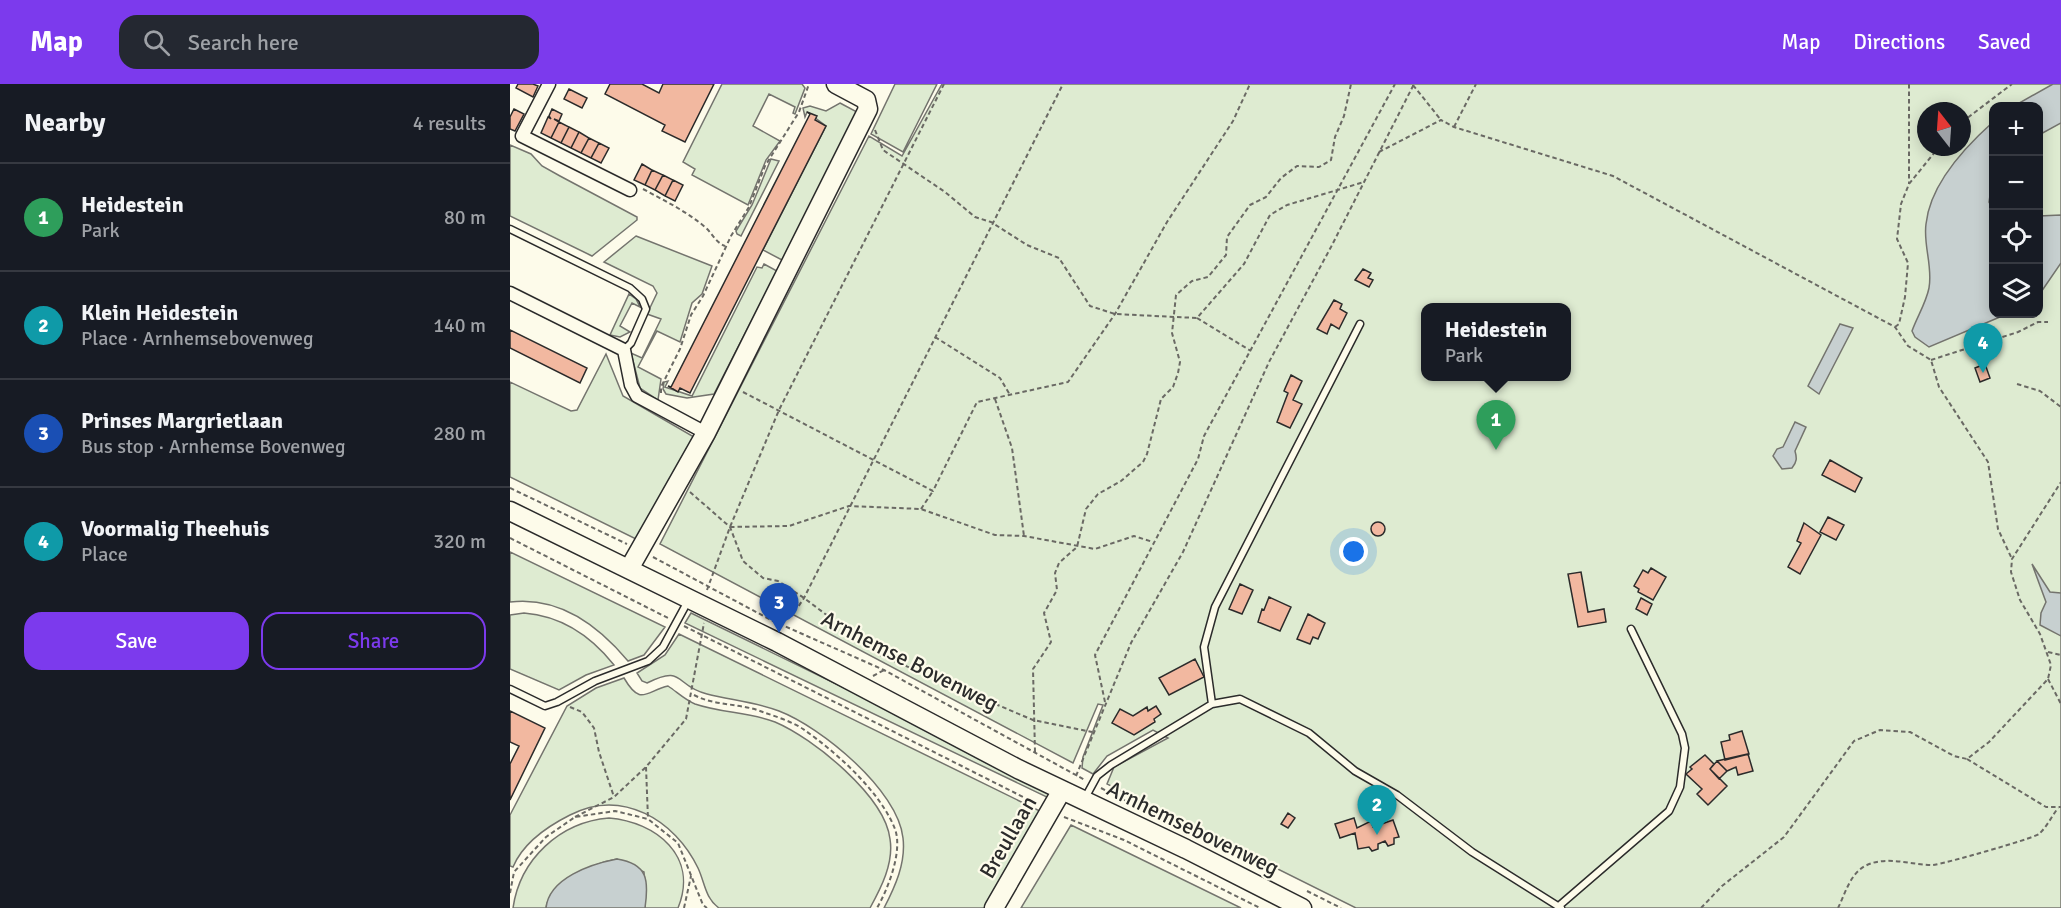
<!DOCTYPE html>
<meta charset="utf-8">
<style>
body{margin:0;font-family:Signika,sans-serif;background:#242831;color:#f1f3f6}
.controls{position:absolute;right:18px;top:18px;display:grid;overflow:hidden;border-radius:12px;box-shadow:0 3px 15px #0003}
.controls button{width:54px;height:54px;display:grid;place-items:center;padding:0;border:0;border-bottom:2px solid #363941;background:#171b24;color:#f1f3f6;font:30px sans-serif}
.compass{position:absolute;left:1407px;top:18px;width:54px;height:54px;border-radius:50%;background:#171b24;box-shadow:0 3px 15px #0003;rotate:343deg}
.you{position:absolute;left:844px;top:468px;width:21px;height:21px;margin:-15px;border:4px solid #fff;border-radius:50%;background:#1a73e8;box-shadow:0 0 0 9px #1a73e833}
.badge{display:grid;place-items:center;width:39px;height:39px;border-radius:50%;background:#7c3aed;color:#fff;font-size:20px;font-weight:700}
.pin{position:absolute;translate:-50% -50px;filter:drop-shadow(0 2px 3px #0008)}
.pin::after{content:'';position:absolute;top:32px;width:21px;height:18px;background:inherit;clip-path:polygon(0 0,100% 0,50% 100%)}
.popup{position:absolute;left:911px;top:219px;width:150px;height:78px;box-sizing:border-box;display:grid;place-content:center;border-radius:12px;background:#171b24;filter:drop-shadow(0 2px 4px #0005);font-size:20px;white-space:nowrap;color:#9ea1a6}
.popup b{font-size:22px;color:#f1f3f6}
.popup::after{content:'';position:absolute;left:50%;top:100%;margin-left:-12px;border:12px solid transparent;border-top-color:#171b24}
.list{margin:0;padding:0;list-style:none}
h2{display:flex;justify-content:space-between;align-items:center;height:78px;margin:0;padding:0 24px;font-size:26px}
h2 small{font-size:20px;font-weight:400;color:#9ea1a6}
.list li{display:grid;grid-template-columns:39px 1fr auto;gap:18px;align-items:center;box-sizing:border-box;height:108px;padding:0 24px;border-top:2px solid #363941}
.list b{display:block;font-size:22px;white-space:nowrap}
.list p{margin:0;font-size:20px;white-space:nowrap;color:#9ea1a6}
.list em{font-size:20px;font-style:normal;color:#9ea1a6}
.actions{display:flex;gap:12px;padding:18px 24px}
.actions a{flex:1;padding:14px 0;border:2px solid #7c3aed;border-radius:18px;text-align:center;font-size:21px;color:#7c3aed}
.actions .main{background:#7c3aed;color:#fff}
.icon{flex:none;width:33px;height:33px;fill:none;stroke:currentColor;stroke-width:2;stroke-linecap:round;stroke-linejoin:round}
.map{position:relative;flex:none;width:1551px;height:824px;overflow:hidden}
header{display:flex;align-items:center;gap:36px;box-sizing:border-box;height:84px;padding:0 30px;background:#7c3aed;color:#fff}
header strong{font-size:28px}
nav{display:flex;gap:33px;margin-inline-start:auto;font-size:21px}
.search{width:420px;height:54px;background:#242831;display:flex;align-items:center;gap:15px;box-sizing:border-box;padding:0 21px;border-radius:18px;color:#9ea1a6;font-size:22px}
main{display:flex}
aside{flex:1;background:#171b24}
.map>svg:first-child{display:block}
</style>
<header>
<strong>Map</strong>
<div class="search"><svg class="icon" aria-label="search" viewBox="0 0 24 24"><circle cx="10" cy="10" r="6"/><path d="M15 15l6 6"/></svg>Search here</div>
<nav><a>Map</a><a>Directions</a><a>Saved</a></nav>
</header>
<main>
<aside>
<h2>Nearby<small>4 results</small></h2>
<ul class="list">
<li><span class="badge" style="background:#2e9e5b">1</span><div><b>Heidestein</b><p>Park</p></div><em>80 m</em></li>
<li><span class="badge" style="background:#0f9aa8">2</span><div><b>Klein Heidestein</b><p>Place · Arnhemsebovenweg</p></div><em>140 m</em></li>
<li><span class="badge" style="background:#1a4fb4">3</span><div><b>Prinses Margrietlaan</b><p>Bus stop · Arnhemse Bovenweg</p></div><em>280 m</em></li>
<li><span class="badge" style="background:#0f9aa8">4</span><div><b>Voormalig Theehuis</b><p>Place</p></div><em>320 m</em></li>
</ul>
<div class="actions"><a class="main">Save</a><a>Share</a></div>
</aside>
<div class="map">
<svg width="1551" height="824" viewBox="0 0 1551 824">
<rect width="100%" height="100%" fill="#fdfbea"/>
<path fill="#deebd1" stroke="#74746e" stroke-width="1.5" fill-rule="evenodd" d="M212,0H292L295,4L285,30L283,29L285,23L259,10L243,42L270,57L256,76L238,121L182,91L185,85L173,78Z
M385,0H427L393,68L361,50Z
M432,0H1551V824H846L597,700L604,683L658,654L643,646L597,672L583,690L572,684L573,673L593,621L588,620L563,679L150,460L359,52L392,72ZM1484,22H1528V230H1484ZM1416,27H1452V63H1416ZM916,224H1056V292H916Z
M330,19L347,28L272,176L253,166L316,42L297,28L295,33L293,24L300,22L316,27Z
M0,61L21,70L32,82L50,92L127,133V136L82,172L0,132Z
M261,75L269,77L231,152L227,150L226,147L242,121Z
M126,152L202,182L192,210L182,219L170,258L147,247L128,283L151,295L148,316L130,304L121,269L132,274L151,235L137,230L147,209L143,202L94,178Z
M254,180L267,187L204,310L177,314L156,310L153,305L154,298L158,297L155,303L182,312L247,183L252,184Z
M119,210L126,215L130,223L122,219L110,242L120,248L110,253L100,251Z
M96,270L113,312L184,353L126,455L0,393V298L61,327L67,326Z
M0,468L155,543L134,571L118,577C88,541 49,512 0,518Z
M14,529C51,532 81,552 104,581L76,591L49,606L0,585V531Z
M181,529L547,708L545,717L175,539Z
M169,550L538,731L483,824H374C385,803 396,779 393,754C388,706 311,643 269,627C246,618 221,616 197,610C164,602 175,580 137,599L132,597L127,589L155,571Z
M114,594C131,623 136,607 158,602C167,608 175,616 185,620C211,629 239,628 265,638C303,654 375,712 380,755C384,779 371,804 360,824H209C195,814 195,799 188,784C165,736 112,704 60,731C38,742 13,759 3,783L0,782V731L57,622L86,604Z
M99,734C146,738 189,772 168,824H135L134,788L107,775C84,779 39,799 36,824H3C10,775 50,738 99,734Z
M561,741L731,824H511Z"/>
<path fill="#c7d0d0" stroke="#74746e" stroke-width="1.5" d="M1543,0H1551V39L1529,51L1528,22H1504Z
M1483,38V92L1479,118L1484,127V230H1497L1419,263L1405,253L1402,247C1407,233 1416,219 1419,204C1423,182 1413,161 1416,140C1420,100 1455,63 1483,38Z
M1551,131V179L1529,211V132Z
M1330,240L1343,244L1309,310L1298,302Z
M1285,338L1296,343L1285,367C1287,374 1287,378 1282,384L1272,385L1263,372L1267,365L1273,363Z
M1522,480L1540,508L1551,509V552L1530,541L1531,529L1536,518Z
M107,775C138,780 139,796 135,824H36C39,794 81,780 107,775Z"/>
<path fill="#f2b8a0" stroke="#2b2b2b" stroke-width="1.5" d="M8,0H23L28,2L23,13L6,4Z
M100,0H132L149,9L153,0H204L175,58L152,47L155,41L95,10Z
M59,5L77,14L72,24L54,15Z
M4,25L14,30L5,47L0,45V33Z
M42,25L52,30L49,37L44,35L49,38L41,54L31,49L38,33L41,35L39,32Z
M297,28L307,32L305,36L316,42L180,309L170,304L168,308L158,302L161,303L300,30Z
M49,38L59,43L51,59L41,54Z
M59,43L69,48L61,64L51,59Z
M69,48L79,54L71,69L61,64Z
M79,54L89,59L81,74L71,69Z
M89,59L99,64L91,79L81,74Z
M132,80L142,86L135,101L124,96Z
M142,86L153,91L145,106L135,101Z
M153,91L163,96L155,112L145,106Z
M163,96L173,101L165,117L155,112Z
M853,185L861,189L858,194L863,196L859,203L845,196Z
M824,216L832,220L830,225L837,229L829,245L821,240L817,250L807,245Z
M0,246L77,284L70,299L0,264Z
M1475,280L1480,294L1470,298L1465,284Z
M781,291L792,297L783,316L792,320L780,344L767,338L778,309L774,307Z
M1320,376L1352,394L1345,408L1312,391Z
M1318,433L1334,441L1326,456L1310,448Z
M861 445a7 7 0 1 1 14 0a7 7 0 1 1-14 0Z
M1294,439L1311,451L1290,490L1278,483L1291,459L1287,457Z
M1141,484L1156,493L1143,516L1128,508L1129,505L1124,502L1133,486L1138,489Z
M1071,488L1078,528L1094,525L1096,538L1068,543L1058,490Z
M730,500L743,506L732,530L719,525Z
M759,513L781,523L770,547L748,538L752,525L754,526Z
M1131,514L1142,520L1137,531L1126,525Z
M798,530L815,539L808,555L803,553L800,560L787,555Z
M685,575L694,593L659,611L649,594Z
M646,622L651,630L644,635L645,638L624,651L602,639L610,625L623,632L637,623L638,627Z
M0,627L35,644L0,716V680L9,662L0,658Z
M1232,647L1239,670L1215,676L1211,658L1220,656L1219,651Z
M1238,670L1243,687L1228,691L1226,683L1217,687L1207,677Z
M1195,671L1204,680L1200,685L1217,702L1198,721L1187,710L1192,705L1176,690L1182,685L1180,683Z
M1207,677L1217,687L1209,695L1200,685Z
M778,729L785,734L778,744L771,740Z
M844,734L847,744L861,737L863,743L883,736L889,753L884,754V760L878,762L875,757L868,760V765L862,767L859,763L848,765L845,749L830,754L825,740Z"/>
<g fill="none" stroke-linecap="round" stroke-linejoin="round">
<g stroke="#2b2b2b" stroke-width="9">
<path id="lane" d="M0,145L120,204L132,215L136,225L121,259L114,266
M0,605L35,622L47,618L85,597L138,577L153,563L178,517
M702,620L694,563L705,523L850,240
M575,714L587,692L601,681L702,620L730,615L799,649L845,687L887,711L962,768L1051,824
M1050,821L1159,727L1170,703L1175,664L1172,650L1121,545"/>
</g>
<g stroke="#2b2b2b" stroke-width="15">
<path id="street" d="M39,0L12,52L120,106
M0,209L114,266L121,301L127,312L196,349"/>
</g>
<g stroke="#2b2b2b" stroke-width="21">
<path id="secondary" d="M0,427L267,558L508,685L676,765L792,824
M119,485L196,349L358,25L356,16L326,0
M484,824L552,706"/>
</g>
<path stroke="#6a6964" stroke-width="2" stroke-dasharray="4.5 3" stroke-linecap="butt" d="M1399,0V100
M903,1L931,36
M1452,38L1502,0
M944,43L966,0
M365,46L373,66L435,108L465,133L481,138L517,161L549,174L580,222L605,230L687,234L734,180L760,131L777,121L854,98
M869,68L931,36L944,43L1103,92L1385,243L1398,262L1421,276L1429,303L1478,378L1488,445L1502,475
M133,105C155,117 176,127 195,143C203,150 205,158 215,162
M687,234L741,267
M1385,243L1389,240L1395,213L1398,179L1387,155L1391,120L1399,100L1429,63
M425,253L490,294L500,311
M1421,276L1508,248L1528,238H1538
M1507,300L1530,307L1551,323
M233,308L423,407L467,318L558,298L605,230L657,138L723,37L740,0
M151,309V303L170,265L181,231L193,212L221,152L239,123L255,82L289,28L299,0
M485,315L502,364L514,452
M0,404L117,460
M180,408L220,443L233,477L253,494L268,497L294,514L370,571L523,636L582,648
M411,425L423,407
M220,443L279,442L339,422L411,425L485,451L514,452L585,465L624,452L643,458
M0,454L158,534
M143,473L263,537L374,586L575,696
M197,506L220,443L269,326L434,0
M263,537L288,523L294,514L553,0
M174,542L525,719
M1538,568L1551,571
M363,592L374,586
M1538,595L1551,620
M184,611C205,622 228,619 250,627C264,632 281,637 293,645C326,668 370,707 385,745C393,767 378,805 367,824
M595,618L585,571L688,375L694,352L885,0
M60,623L72,628L84,644L89,668L104,713
M525,668L523,585L541,558L534,529L547,506L545,489L549,479L567,463L576,425L588,410L611,397L633,378L637,370L651,315L663,303L668,289L670,278L662,249L666,211L682,197L698,193L716,171L717,153L740,121L756,113L771,94L787,82L809,83L821,76L825,53L834,32L841,0
M1457,675L1536,723H1551
M136,683L138,735
M566,692L621,559L673,468L759,278L821,163L904,0
M591,704L628,723
M65,733L104,713L136,683L176,635L194,539
M554,733L614,756L750,824
M797,807L831,824
M0,809L4,788L36,753L65,733L105,727L138,735L168,759L193,821L197,824
M174,824L181,792
M1191,824L1212,802L1274,753L1344,657L1370,646L1400,648L1444,672L1457,675L1479,658L1538,595L1541,581L1530,550L1510,516L1501,488L1502,475L1551,398
M1328,824C1335,810 1340,790 1355,782C1376,771 1400,781 1423,781C1433,780 1522,755 1529,750C1536,744 1542,732 1548,724"/>
<use href="#lane" stroke="#fdfbea" stroke-width="6"/>
<use href="#street" stroke="#fdfbea" stroke-width="12"/>
<use href="#secondary" stroke="#fdfbea" stroke-width="18"/>
</g>
<g text-anchor="middle" dominant-baseline="central" stroke-width="4.5" stroke-linejoin="round" paint-order="stroke">
<g font-size="22" fill="#2b2b2b" stroke="#fdfbea">
<text transform="translate(400 577) rotate(27)">Arnhemse Bovenweg</text>
<text transform="translate(683 744) rotate(26)">Arnhemsebovenweg</text>
<text transform="translate(498 753) rotate(-60)">Breullaan</text>
</g>
</g>
</svg>
<div class="controls">
<button>+</button>
<button>−</button>
<button><svg class="icon" aria-label="locate" viewBox="0 0 24 24"><circle cx="12" cy="12" r="6"/><path d="M12 2v4M12 18v4M2 12h4M18 12h4"/></svg></button>
<button><svg class="icon" aria-label="layers" viewBox="0 0 24 24"><path d="M12 4l9 5-9 5-9-5zM3 14l9 5 9-5"/></svg></button>
</div>
<svg class="compass" viewBox="-18 -18 36 36"><path d="M0-13l5 13h-10z" fill="#e53935"/><path d="M0 13l5-13h-10z" fill="#9ea1a6"/></svg>
<div class="you"></div>
<div class="pin badge" style="left:986px;top:366px;background:#2e9e5b">1</div>
<div class="popup"><b>Heidestein</b>Park</div>
<div class="pin badge" style="left:867px;top:751px;background:#0f9aa8">2</div>
<div class="pin badge" style="left:269px;top:549px;background:#1a4fb4">3</div>
<div class="pin badge" style="left:1473px;top:289px;background:#0f9aa8">4</div>
</div>
</main>
